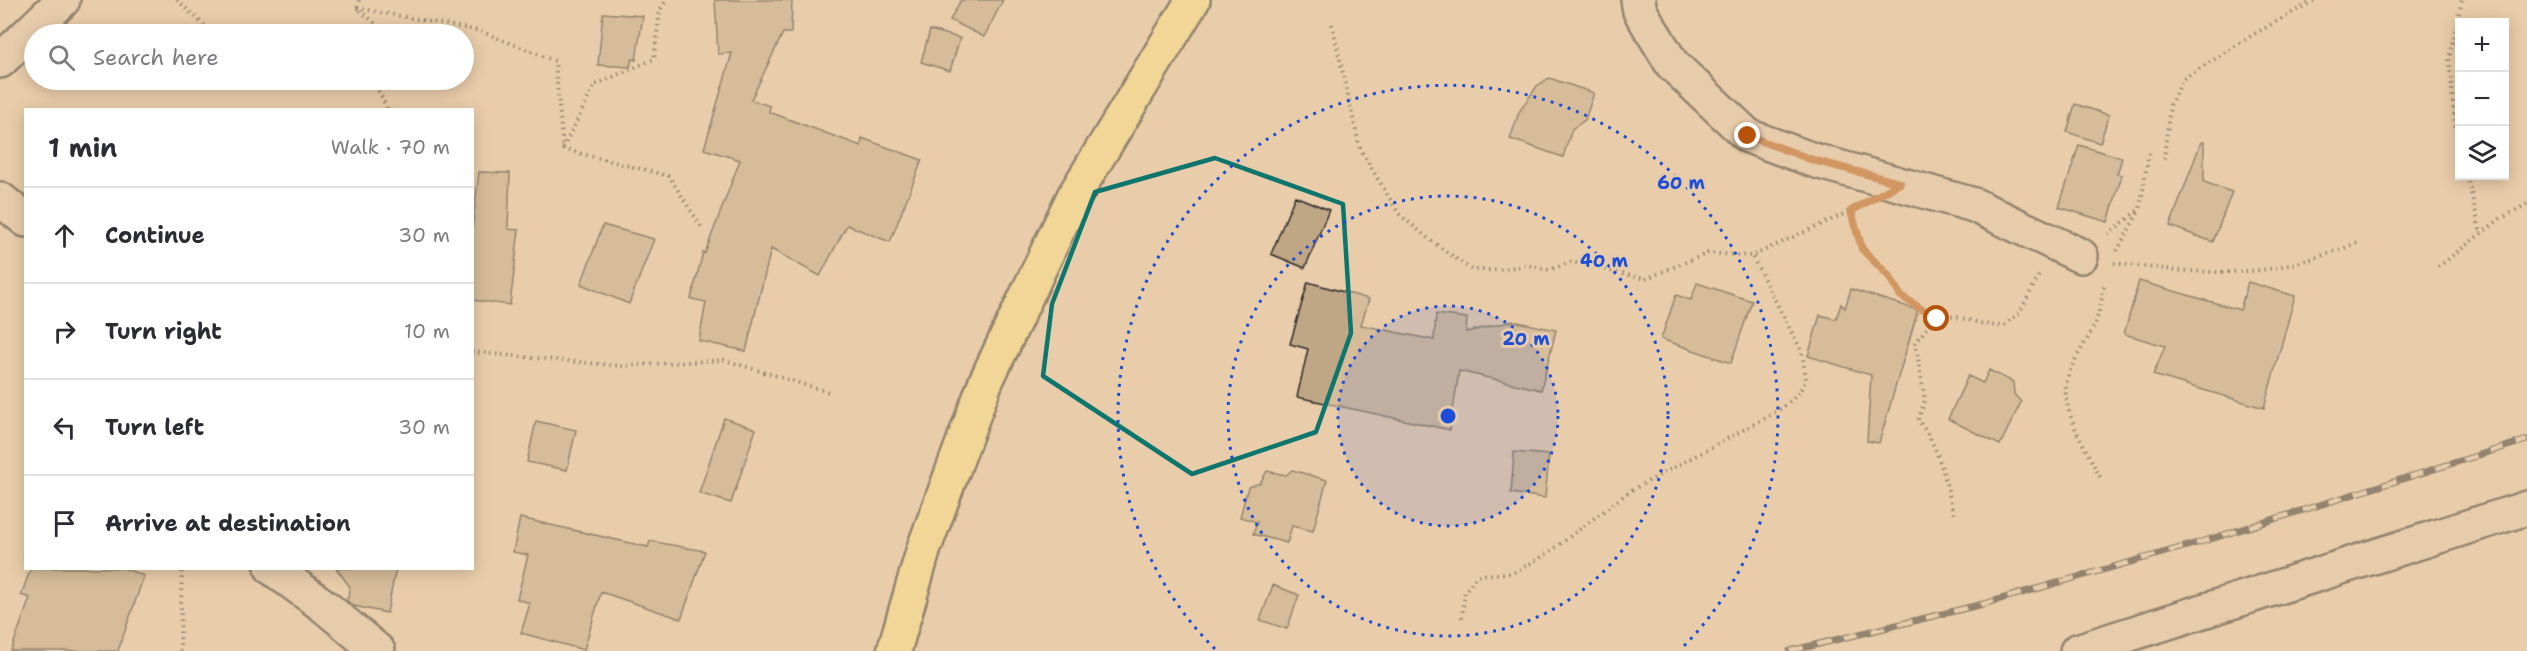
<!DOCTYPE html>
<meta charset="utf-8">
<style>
body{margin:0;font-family:"Shantell Sans",sans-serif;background:#f7f7f7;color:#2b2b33}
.controls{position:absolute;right:18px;top:18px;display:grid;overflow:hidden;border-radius:0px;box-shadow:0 3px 15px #0003}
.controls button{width:54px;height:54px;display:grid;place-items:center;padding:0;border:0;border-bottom:2px solid #e1e1e2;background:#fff;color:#2b2b33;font:30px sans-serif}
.stop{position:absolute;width:18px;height:18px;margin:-14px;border:4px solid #b45309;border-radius:50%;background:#fff}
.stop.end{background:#b45309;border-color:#fff;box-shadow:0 2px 6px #0008}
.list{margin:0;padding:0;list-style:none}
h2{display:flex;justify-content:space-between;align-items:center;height:78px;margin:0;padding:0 24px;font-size:26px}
h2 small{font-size:20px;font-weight:400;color:#7c7c81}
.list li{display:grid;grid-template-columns:39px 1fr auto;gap:18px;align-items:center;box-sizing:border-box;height:96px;padding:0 24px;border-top:2px solid #e1e1e2}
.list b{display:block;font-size:22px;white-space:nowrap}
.list em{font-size:20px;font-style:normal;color:#7c7c81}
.icon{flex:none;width:33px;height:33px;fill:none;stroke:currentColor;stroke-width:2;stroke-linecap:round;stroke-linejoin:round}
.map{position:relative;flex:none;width:2527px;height:651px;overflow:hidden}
.search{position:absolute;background:#fff;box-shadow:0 3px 15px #0003;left:24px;top:24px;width:450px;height:66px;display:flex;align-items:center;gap:15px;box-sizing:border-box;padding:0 21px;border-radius:33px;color:#7c7c81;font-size:22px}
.panel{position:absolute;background:#fff;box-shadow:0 3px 15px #0003;left:24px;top:108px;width:450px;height:462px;border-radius:0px}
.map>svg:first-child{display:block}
</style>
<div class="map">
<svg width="2527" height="651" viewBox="0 0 2527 651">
<rect width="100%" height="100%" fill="#e9cdaa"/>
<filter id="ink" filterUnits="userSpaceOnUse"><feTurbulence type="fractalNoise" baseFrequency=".0167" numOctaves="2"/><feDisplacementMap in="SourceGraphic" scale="12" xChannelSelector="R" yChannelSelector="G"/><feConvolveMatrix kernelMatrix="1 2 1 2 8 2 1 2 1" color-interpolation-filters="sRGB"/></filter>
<g filter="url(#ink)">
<path fill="#bfa785" stroke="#2b2b2b" stroke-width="1.5" d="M715,0H792L791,33H783L751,100L770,106L769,112L861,146L862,138L922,160L890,242L847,225L820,276L771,249L746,351L699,341L706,302L691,299L703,252L705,253L740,160L704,149L732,53L718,54Z
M961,0H1003L984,37L950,20Z
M603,13L643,16L636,60L632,59L630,67L598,65Z
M930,30L960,38L950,71L921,62Z
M1549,78L1594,93L1585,120L1572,129L1563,157L1510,139L1519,112L1537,86Z
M2075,104L2109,115L2100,143L2067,132Z
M2201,142H2204V182L2232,192L2213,242L2170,226Z
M2079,145L2122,158L2117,174L2122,175L2108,222L2059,207Z
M479,172L510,173L508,229L519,230L510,305L472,300V230Z
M1295,196L1329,210L1305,268L1271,254Z
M603,225L654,239L629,304L581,284Z
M2139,281L2240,310L2248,282L2295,296L2264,408L2153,375L2165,346L2124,334Z
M1308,282L1369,299L1361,325L1434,340L1436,314L1467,318L1466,332L1513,321L1556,330L1541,390L1459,371L1450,430L1297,397L1308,349L1290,344Z
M1697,283L1752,301L1731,363L1661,339L1676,295L1691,300Z
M1851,289L1918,310L1879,443L1867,441L1871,375L1808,356L1820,315L1836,319L1841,304L1845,308Z
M1989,370L2013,382L2014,394L2021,402L2000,445L1948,419L1968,376L1983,383Z
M724,418L756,429L731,503L699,493Z
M536,421L576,430L567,470L527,462Z
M1514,452L1549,455L1545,498L1511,493Z
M1292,470L1327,480L1313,531L1292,526L1287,543L1253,534L1257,522L1240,517L1248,487L1260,483L1267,471L1286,475Z
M520,518L648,547L650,541L705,551L681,619L601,592L584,650L521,633L530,603L517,599L528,555L513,552Z
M31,568H123L144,576L118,651H11L30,598L21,595Z
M336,568H396L387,613L354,606L347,601L350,587Z
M1273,585L1299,595L1287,629L1260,620Z"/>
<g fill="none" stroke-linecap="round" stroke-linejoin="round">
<g stroke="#2b2b2b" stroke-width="38">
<path id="street" d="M1638,0L1640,11L1672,64L1748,136L1813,160L1974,205L2081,256
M0,61L63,0
M0,199L26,220
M272,568L324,606L378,651
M2077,651L2527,508"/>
</g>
<g stroke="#2b2b2b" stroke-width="38">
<path id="highway" d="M894,651L924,548L986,381L1074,196L1193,0"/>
</g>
<path stroke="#2b2b2b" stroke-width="4" stroke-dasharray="1.5 4.5" stroke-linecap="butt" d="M177,0L206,27L218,34
M359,0L357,8L388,34
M357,8L480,31L555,61L563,149L669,176L702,228
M1332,24L1360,149L1399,214L1430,240L1472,270H1496L1527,265L1549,270L1571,262L1645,279L1708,253L1752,256L1855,209
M373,80L388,110
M2460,144L2455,124L2449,59L2462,0
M563,148L595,85L654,59L660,10L667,0
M2164,159L2170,105L2183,79L2254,34L2315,0
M2467,176L2481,234
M1851,211L1862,249L1888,275L1901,296L1937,319
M2108,234L2140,209L2149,152
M2117,251L2138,213
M2114,263C2168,270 2225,277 2280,267C2308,261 2334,252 2360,242
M2438,267L2500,219L2527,204
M472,352L620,366L724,360L832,393
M2100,477C2088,452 2069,424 2066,396C2063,369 2086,346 2095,324C2100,311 2102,296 2105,283
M1954,514C1945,481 1940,447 1918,420L1925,400L1915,342C1922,335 1929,324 1938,319C1953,309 1984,330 2006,325L2020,312L2039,275
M1462,618L1465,591L1478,575L1513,573L1547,554L1630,491L1760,421L1782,408L1799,393L1806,379L1802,352L1752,256
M180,651L182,568"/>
<use href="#street" stroke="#e5cbad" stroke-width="33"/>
<use href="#highway" stroke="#fae180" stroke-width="33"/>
<g stroke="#2b2b2b" stroke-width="7">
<path id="rail" d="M1790,651L1983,604L2201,542L2527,440"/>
</g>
<use href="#rail" stroke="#e5cbad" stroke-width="4.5" stroke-dasharray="14" stroke-linecap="butt"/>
</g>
</g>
<g fill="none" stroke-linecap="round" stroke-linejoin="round" filter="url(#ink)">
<path stroke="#b45309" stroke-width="8" d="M1748,136L1813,160L1900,183L1851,211L1862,249L1888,275L1901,296L1937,319"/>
</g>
<path d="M0 0H2527V651H0ZM1215,158L1343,204L1351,333L1316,432L1192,474L1043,376L1052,304L1095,192Z" fill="#e9cdaa" fill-opacity=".55" fill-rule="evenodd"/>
<path fill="none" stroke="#0f766e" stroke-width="4.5" stroke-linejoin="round" d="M1215,158L1343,204L1351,333L1316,432L1192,474L1043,376L1052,304L1095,192Z"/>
<circle cx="1448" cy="416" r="110" fill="#1d4ed8" fill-opacity=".12"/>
<g fill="none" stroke="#1d4ed8" stroke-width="3" stroke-dasharray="3 6">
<circle cx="1448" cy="416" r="110"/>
<circle cx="1448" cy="416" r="220"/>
<path d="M1215 649A330 330 0 1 1 1681 649"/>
</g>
<circle cx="1448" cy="416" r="9" fill="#1d4ed8" stroke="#e5cbad" stroke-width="3"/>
<g font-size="18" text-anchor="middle" font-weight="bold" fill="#1d4ed8" stroke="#e5cbad" stroke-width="6" stroke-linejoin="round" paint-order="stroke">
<text x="1681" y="189">60 m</text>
<text x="1604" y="267">40 m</text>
<text x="1526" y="345">20 m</text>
</g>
</svg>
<div class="controls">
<button>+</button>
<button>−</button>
<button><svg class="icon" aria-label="layers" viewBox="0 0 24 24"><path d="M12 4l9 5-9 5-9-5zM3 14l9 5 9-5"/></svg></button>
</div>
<div class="stop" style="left:1937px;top:319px"></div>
<div class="stop end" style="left:1748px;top:136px"></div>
<div class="search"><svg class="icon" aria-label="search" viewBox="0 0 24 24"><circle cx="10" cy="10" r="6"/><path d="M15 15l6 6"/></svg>Search here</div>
<section class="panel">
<h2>1 min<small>Walk · 70 m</small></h2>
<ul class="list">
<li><svg class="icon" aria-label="ahead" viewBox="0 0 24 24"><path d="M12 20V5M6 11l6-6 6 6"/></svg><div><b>Continue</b></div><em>30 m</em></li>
<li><svg class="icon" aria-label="right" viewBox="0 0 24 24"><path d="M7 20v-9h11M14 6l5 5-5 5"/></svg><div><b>Turn right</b></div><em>10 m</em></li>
<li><svg class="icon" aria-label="left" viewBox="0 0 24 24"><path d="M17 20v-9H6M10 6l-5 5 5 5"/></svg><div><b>Turn left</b></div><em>30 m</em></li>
<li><svg class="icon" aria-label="arrive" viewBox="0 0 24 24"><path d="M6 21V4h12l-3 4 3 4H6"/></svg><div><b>Arrive at destination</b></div></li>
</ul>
</section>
</div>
